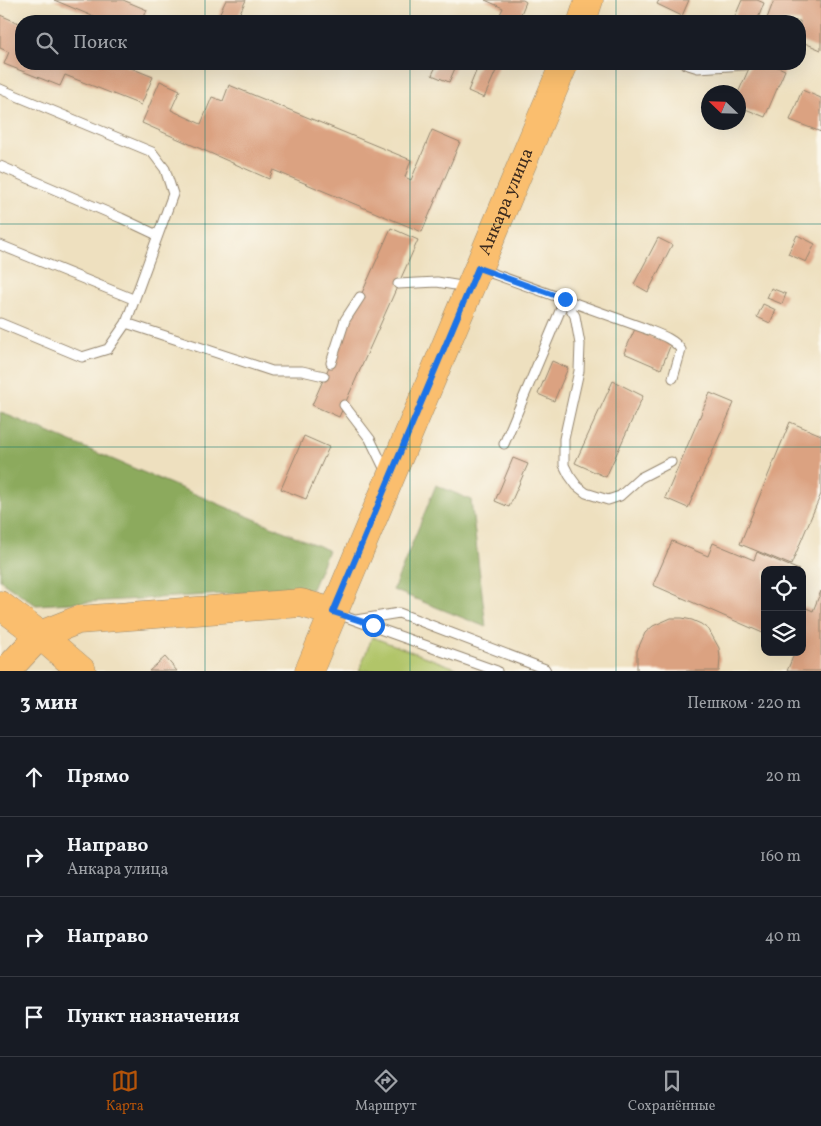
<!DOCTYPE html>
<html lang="ru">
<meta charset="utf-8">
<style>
body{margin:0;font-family:Vollkorn,serif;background:#242831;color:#f1f3f6}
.controls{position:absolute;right:15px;bottom:15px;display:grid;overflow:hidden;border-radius:10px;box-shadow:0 5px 20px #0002}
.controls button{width:45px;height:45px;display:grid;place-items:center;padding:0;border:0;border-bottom:1px solid #363941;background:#171b24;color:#f1f3f6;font:25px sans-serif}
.compass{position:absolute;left:701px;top:85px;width:45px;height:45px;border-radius:50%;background:#171b24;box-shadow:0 5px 20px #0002;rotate:293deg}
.stop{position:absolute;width:15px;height:15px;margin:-11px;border:4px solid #1a73e8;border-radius:50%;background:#fff}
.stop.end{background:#1a73e8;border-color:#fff;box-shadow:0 1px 5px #0008}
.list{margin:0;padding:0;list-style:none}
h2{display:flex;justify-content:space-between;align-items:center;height:65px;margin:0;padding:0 20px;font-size:21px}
h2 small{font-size:16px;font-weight:400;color:#9ea1a6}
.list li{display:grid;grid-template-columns:32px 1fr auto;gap:15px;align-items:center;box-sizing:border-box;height:80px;padding:0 20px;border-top:1px solid #363941}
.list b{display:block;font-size:19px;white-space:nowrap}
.list p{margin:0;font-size:16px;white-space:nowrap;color:#9ea1a6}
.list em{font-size:16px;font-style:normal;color:#9ea1a6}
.icon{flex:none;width:28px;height:28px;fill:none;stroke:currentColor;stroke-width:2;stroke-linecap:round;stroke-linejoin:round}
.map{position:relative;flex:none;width:821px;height:671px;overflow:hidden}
.search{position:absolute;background:#171b24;box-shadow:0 5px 20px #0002;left:15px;right:15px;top:15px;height:55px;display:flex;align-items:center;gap:12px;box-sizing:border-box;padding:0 18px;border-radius:20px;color:#9ea1a6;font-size:19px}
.sheet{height:385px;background:#171b24}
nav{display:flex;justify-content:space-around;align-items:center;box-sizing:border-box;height:70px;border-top:1px solid #363941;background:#171b24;font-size:14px;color:#9ea1a6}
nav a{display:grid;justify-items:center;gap:2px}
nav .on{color:#b45309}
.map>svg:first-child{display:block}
</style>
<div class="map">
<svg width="821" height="671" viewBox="0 0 821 671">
<rect width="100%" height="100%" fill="#fbf7ec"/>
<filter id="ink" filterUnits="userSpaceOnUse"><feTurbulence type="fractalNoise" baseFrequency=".02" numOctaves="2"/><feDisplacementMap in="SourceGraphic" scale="10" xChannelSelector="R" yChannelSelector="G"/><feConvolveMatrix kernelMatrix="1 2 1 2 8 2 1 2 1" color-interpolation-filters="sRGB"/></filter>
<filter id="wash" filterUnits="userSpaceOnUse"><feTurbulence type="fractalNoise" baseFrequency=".0096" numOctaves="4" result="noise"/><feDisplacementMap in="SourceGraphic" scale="20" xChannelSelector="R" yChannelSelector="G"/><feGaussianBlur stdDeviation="1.12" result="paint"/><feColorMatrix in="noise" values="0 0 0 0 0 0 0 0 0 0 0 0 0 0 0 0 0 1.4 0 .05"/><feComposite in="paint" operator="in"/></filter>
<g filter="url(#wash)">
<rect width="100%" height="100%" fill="#eee0bf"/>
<path fill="#b1c569" stroke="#767844" d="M372,637L464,671H359Z"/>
<path fill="#8caa5d" stroke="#646a3e" d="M0,412L328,550L312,589L36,605L0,580Z
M436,485L471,500L486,627L393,590Z"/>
<g id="blocks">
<path fill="#dba281" d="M54,0H123L147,10L142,21H104Z
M226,0H246L236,21H216Z
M485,0H523L526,2L518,21H497L503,8Z
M659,0H689L682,16L657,4Z
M742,0H757L764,3L757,21H733Z
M774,0H821V50L800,41V21H766Z
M0,15L21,24V64H121L153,77L141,105L65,75L60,86L4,64L9,52L0,48Z
M437,64H457L449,82L432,75Z
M479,64H499L484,98L468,91Z
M751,64H771L785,70L765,117L738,106V93Z
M160,81L180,90L171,110L201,124L212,97L223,101L229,85L411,160L405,177L411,180L432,130L460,142L422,232L273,170L269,179L142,123Z
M802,90L821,98V132L790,120Z
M391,228L418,240L339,417L312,405Z
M797,235L815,244L806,262L788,254Z
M658,238L672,245L648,292L634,284Z
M771,288L786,294L782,304L767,298Z
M763,304L776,310L770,323L757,317Z
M635,329L671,344L661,369L624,353Z
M552,361L568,368L554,401L538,394Z
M613,381L643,396L606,477L575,463Z
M710,393L734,403L688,508L665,498Z
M790,422L821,435V494L791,565L740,544Z
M304,436L329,447L306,499L281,489Z
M513,458L528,464L509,507L495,501Z
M672,541L708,556L713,543L754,560L757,552L799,570H765V634L653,585Z
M821,591V671H787L795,652H802V606L813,611Z
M671,618H682L692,620L701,624L709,630L719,648L720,658L719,671H637V651L645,633L653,626Z
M165,657L177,671H149Z"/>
</g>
</g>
<g filter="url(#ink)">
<use href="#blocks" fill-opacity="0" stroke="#94856e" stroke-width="1"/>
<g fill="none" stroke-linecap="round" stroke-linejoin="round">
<g stroke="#94856e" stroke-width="11">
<path id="service" d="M685,64L698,68L745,65
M0,89L152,152L165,169L173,194L126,323L108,349L82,357L0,323
M0,166L121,218L157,235
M0,245L133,299
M480,269L644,328C655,333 674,338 681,350L673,378
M398,284L437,282L467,287
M565,299L575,316L580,344L579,371L564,439V465L569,475L577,486L586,493L608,500L620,496L640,478L671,462
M126,323L272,371H302L324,376
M331,363L345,320L360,297
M344,405L370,439L387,474
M504,444L565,299
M335,613L497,671
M356,620L399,613L545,669L546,671"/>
</g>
<g stroke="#94856e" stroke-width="29">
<g id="primary">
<path d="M582,21L589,0"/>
<path d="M0,605L40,635L82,671"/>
<path d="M10,667L40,635L78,620L301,603L333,612"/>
<path id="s1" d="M309,671L564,64"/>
</g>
</g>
<use href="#service" stroke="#fff" stroke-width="9"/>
<use href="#primary" stroke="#fabe6e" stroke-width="28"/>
</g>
</g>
<g fill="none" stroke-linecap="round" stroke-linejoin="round" filter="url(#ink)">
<path stroke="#1a73e8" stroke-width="6" d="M373,625L333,612L478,268L565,299"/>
</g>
<path fill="none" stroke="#0f766e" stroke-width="1" stroke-opacity="0.55" d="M205,0V21M410,0V21M616,0V21M205,64V671M410,64V671M616,64V671M0,224H821M0,447H821"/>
<g text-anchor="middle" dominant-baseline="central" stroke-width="4" stroke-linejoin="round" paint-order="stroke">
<g font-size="18" fill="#3b2a1e" stroke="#fbf7ec">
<text stroke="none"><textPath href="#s1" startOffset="509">Анкара улица</textPath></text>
</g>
</g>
</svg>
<div class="controls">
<button><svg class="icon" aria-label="locate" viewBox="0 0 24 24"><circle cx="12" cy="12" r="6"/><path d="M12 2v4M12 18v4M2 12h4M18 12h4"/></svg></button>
<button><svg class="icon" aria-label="layers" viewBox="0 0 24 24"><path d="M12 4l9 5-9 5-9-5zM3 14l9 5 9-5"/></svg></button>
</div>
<svg class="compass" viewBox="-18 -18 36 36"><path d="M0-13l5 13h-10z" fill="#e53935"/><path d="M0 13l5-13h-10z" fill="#9ea1a6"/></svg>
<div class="stop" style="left:373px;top:625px"></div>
<div class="stop end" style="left:565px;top:299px"></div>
<div class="search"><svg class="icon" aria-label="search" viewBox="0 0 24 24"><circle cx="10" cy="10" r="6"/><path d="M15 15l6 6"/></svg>Поиск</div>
</div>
<section class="sheet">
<h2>3 мин<small>Пешком · 220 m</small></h2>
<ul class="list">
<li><svg class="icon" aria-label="ahead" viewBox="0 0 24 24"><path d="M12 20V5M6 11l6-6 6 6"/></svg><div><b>Прямо</b></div><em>20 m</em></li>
<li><svg class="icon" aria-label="right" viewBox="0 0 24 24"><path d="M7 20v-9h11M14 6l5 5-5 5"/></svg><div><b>Направо</b><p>Анкара улица</p></div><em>160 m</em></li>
<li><svg class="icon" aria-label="right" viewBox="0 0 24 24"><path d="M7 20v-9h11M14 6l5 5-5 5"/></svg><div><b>Направо</b></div><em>40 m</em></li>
<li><svg class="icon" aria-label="arrive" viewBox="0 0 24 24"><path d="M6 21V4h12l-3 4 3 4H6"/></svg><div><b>Пункт назначения</b></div></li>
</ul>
</section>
<nav>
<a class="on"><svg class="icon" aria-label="map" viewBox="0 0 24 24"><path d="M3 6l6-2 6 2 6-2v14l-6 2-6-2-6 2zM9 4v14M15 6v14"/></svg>Карта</a>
<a><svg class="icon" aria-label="directions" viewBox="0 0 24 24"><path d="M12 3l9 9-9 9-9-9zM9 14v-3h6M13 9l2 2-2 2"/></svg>Маршрут</a>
<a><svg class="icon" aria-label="saved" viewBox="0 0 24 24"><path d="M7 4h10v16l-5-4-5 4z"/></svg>Сохранённые</a>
</nav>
